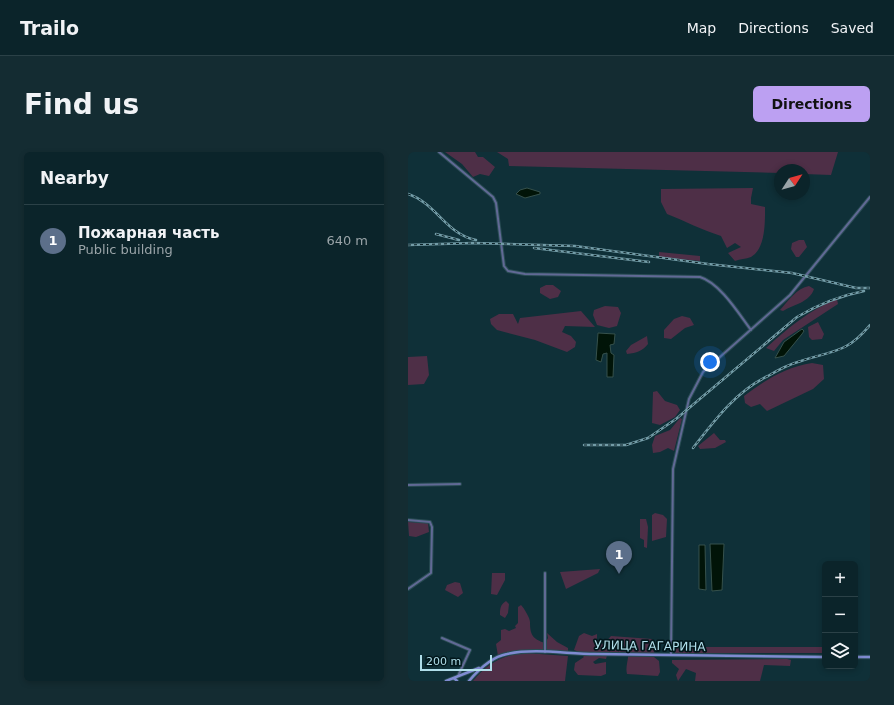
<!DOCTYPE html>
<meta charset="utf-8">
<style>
body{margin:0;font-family:"DejaVu Sans",sans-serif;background:#142c32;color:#f1f3f6}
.controls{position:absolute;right:12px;bottom:12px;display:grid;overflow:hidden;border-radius:6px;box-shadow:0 2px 6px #0003}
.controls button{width:36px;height:36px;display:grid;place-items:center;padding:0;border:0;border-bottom:1px solid #2b4147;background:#0b242a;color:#f1f3f6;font:20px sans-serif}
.compass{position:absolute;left:366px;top:12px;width:36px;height:36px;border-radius:50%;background:#0b242a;box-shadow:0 2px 6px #0003;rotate:54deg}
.scale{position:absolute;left:12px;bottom:10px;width:72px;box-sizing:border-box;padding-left:4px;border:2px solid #b0deea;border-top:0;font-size:11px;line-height:14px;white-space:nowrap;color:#b0deea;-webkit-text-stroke:3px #02171c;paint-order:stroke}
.you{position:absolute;left:302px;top:210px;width:14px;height:14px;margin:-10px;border:3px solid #fff;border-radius:50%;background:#1a73e8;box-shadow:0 0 0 6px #1a73e833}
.badge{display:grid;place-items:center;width:26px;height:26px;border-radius:50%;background:#bca0f2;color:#fff;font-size:13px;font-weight:700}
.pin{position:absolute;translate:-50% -33px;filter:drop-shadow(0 1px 2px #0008)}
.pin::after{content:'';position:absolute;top:21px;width:14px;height:12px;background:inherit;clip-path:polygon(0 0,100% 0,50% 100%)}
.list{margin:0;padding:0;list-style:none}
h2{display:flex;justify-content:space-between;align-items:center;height:52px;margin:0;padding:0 16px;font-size:17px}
h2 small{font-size:13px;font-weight:400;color:#9aa4a8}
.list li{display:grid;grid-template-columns:26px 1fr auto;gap:12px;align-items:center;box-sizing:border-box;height:72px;padding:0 16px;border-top:1px solid #2b4147}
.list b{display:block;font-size:15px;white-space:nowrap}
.list p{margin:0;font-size:13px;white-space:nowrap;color:#9aa4a8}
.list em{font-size:13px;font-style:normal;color:#9aa4a8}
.icon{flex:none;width:22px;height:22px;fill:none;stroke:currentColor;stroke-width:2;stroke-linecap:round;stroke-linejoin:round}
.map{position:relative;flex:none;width:462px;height:529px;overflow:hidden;border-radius:6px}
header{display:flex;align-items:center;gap:24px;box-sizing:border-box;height:56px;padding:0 20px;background:#0b242a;border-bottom:1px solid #2b4147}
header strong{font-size:19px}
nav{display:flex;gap:22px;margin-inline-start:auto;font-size:14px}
.intro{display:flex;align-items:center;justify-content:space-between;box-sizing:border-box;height:96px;padding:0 24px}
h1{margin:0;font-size:28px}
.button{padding:10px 18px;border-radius:6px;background:#bca0f2;color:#111;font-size:14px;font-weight:700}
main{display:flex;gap:24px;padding:0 24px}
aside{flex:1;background:#0b242a;border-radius:6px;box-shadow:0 2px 6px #0003}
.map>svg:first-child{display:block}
</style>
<header>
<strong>Trailo</strong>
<nav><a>Map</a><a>Directions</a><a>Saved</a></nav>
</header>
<div class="intro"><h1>Find us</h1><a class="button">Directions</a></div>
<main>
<aside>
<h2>Nearby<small></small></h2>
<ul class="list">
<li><span class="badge" style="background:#5c6f8a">1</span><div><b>Пожарная часть</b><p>Public building</p></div><em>640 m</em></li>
</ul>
</aside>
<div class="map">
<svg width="462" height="529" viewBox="0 0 462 529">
<rect width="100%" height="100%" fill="#0f3038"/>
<path fill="#4e2f47" d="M37,0H67L70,5H75L87,15L81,24L72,22L65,25L54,12Z
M89,0H430L423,23L396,22V18H372V21L101,14L100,7Z
M345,36L343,46V52L357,55C357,69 358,96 343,105C338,107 332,107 327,109L320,101L333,95L327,91L319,96L313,84C294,78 277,69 259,62L253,50V37Z
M391,88H396L399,95L391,105H388L383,97L384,91Z
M251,100L292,104V109L251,105Z
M138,133H145L153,139L150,145L142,147L132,141V136Z
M401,134L406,137C402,150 385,153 375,159L372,158C380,149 389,136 401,134Z
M429,147L430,152L375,188L366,199L358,196C380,176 401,158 429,147Z
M197,154L210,155L213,161L209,174L201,176L189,173L185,163L186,158Z
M173,159L187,175L157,174L154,180L163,184L168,190L167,195L159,200L127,188L89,178L83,172L82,167L91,162H105L110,172L112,166Z
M274,164L282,166L286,173L277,176L263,187L256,186V178L266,167Z
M410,170L416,182L414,187L404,188L401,185L400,175Z
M239,184L240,192C234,199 229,201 219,202L218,199L223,193Z
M19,204L21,223L16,232L0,233V205Z
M404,211L415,213L416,227L405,237L359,259L352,252L343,255L337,251L336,244C357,228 378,215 404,211Z
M249,239L257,249L269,253L272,258L267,265L252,273L244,271L245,240Z
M272,266L274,267L266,299L260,296L252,300L245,301L244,293L247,284L262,278Z
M306,281L312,288H317L318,290L307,296L292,297L290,294Z
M247,361L255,363L259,367L258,385L244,389V363Z
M232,367H238L240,375L239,396L236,395V388L232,386Z
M0,370L20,371L21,380L8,385L1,384Z
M192,417L190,421L158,437L152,420Z
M84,421H97V428L89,443L83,442Z
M47,430L52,431L55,441L50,445L37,438L39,433Z
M98,449L101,452L100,461L97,466L92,463C92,457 92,453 98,449Z
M113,453C116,456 122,466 122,470C122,482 124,487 137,491L140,486L139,481L149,490L160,496V501C137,498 111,495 90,504L88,492L93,488V478L97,477L101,479L108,476L107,474L110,471V455Z
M176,481L184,484L189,482V488L192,491L196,492L203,484L244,487L247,494L246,505L251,509L252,520L250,524L219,522C217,514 221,508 220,500H200L198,507L191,506L185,510L187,512L198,510V522L193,524L170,523L166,518L167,511L176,505L171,500L166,498L171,484Z
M268,495H417V501H267Z
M117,501L160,504L157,529H65C79,512 94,503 117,501Z
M379,507L383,508L382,514L356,513L352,529H287L288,521L278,517L270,529L268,523L271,517L264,511V508Z"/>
<path fill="#011408" stroke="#36514c" d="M119,36L132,40V42L117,46L108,42L112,38Z
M394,177L396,179L394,182L376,204L367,206L376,190Z
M190,181L207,182L206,192L202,193L203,201L206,203L205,225H199V201L195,202L193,210L188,208Z
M302,392H316L314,438L304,439Z
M291,393H297L298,438L291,437Z"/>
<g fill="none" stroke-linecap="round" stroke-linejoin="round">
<g stroke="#294c54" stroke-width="4">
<path id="minor" d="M31,0L85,45L88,51L96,114L100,119L117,122L292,125C312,131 331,162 343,178
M0,333L52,332
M0,368L22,370L24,375L23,421L0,437
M34,486L62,498L50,524
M137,500V421
M263,503L265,317L281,247L295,220L382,143L462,45"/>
</g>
<g stroke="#294c54" stroke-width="4.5">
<path id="secondary" d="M447,505H462
M46,526L49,529
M38,529L71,516
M61,529C71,517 83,505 99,502C127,496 159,502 187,502C264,503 340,504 417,505"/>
</g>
<use href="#minor" stroke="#616995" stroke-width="2"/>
<use href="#secondary" stroke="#7f8bd1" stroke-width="2.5"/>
<g stroke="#739ca7" stroke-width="2.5">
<path id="rail" d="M0,42C28,51 39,83 68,88
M28,82L51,88
M0,93L65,91L167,94L300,112L384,121L448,136H462
M126,96L241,110
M176,293H218L240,286L268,267L389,165C411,152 431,144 456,139
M285,296C306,269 328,239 360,224C370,218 382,212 393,209C425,198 438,202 462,173"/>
</g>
<use href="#rail" stroke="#02171c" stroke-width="1" stroke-dasharray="3" stroke-linecap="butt"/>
</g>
<g text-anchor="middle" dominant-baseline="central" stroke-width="3.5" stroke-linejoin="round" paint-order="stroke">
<g font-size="12" fill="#b0deea" stroke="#02171c">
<text transform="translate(242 494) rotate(1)">УЛИЦА ГАГАРИНА</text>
</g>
</g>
</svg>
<div class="controls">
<button>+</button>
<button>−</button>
<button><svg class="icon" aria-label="layers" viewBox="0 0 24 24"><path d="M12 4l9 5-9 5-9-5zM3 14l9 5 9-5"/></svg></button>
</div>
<svg class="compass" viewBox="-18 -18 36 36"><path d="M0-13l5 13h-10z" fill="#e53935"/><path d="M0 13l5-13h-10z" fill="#9aa4a8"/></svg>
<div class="scale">200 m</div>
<div class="you"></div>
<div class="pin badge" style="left:211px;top:422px;background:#5c6f8a">1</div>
</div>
</main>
